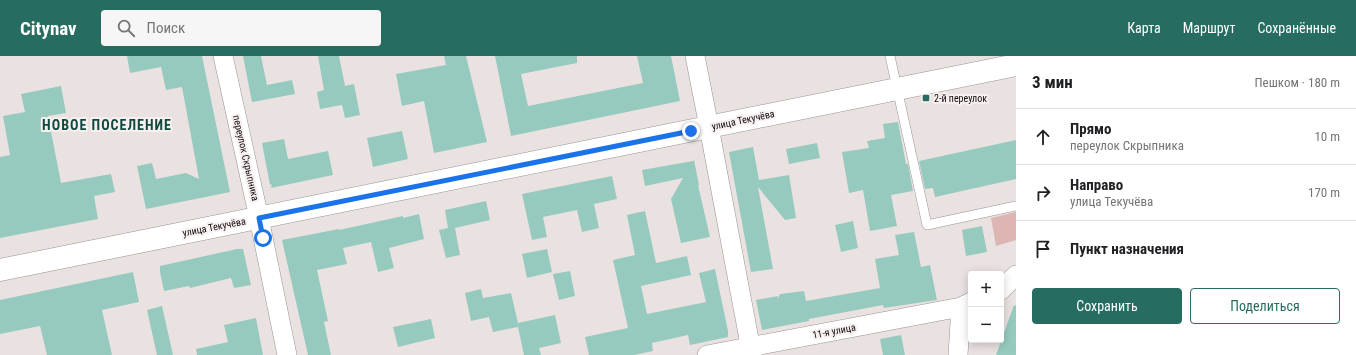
<!DOCTYPE html>
<html lang="ru">
<meta charset="utf-8">
<style>
body{margin:0;font-family:"Roboto Condensed",sans-serif;background:#f6f6f6;color:#202124}
.controls{position:absolute;right:12px;bottom:12px;display:grid;overflow:hidden;border-radius:4px;box-shadow:0 2px 10px #0003}
.controls button{width:36px;height:36px;display:grid;place-items:center;padding:0;border:0;border-bottom:1px solid #e0e0e0;background:#fff;color:#202124;font:20px sans-serif}
.stop{position:absolute;width:12px;height:12px;margin:-9px;border:3px solid #1a73e8;border-radius:50%;background:#fff}
.stop.end{background:#1a73e8;border-color:#fff;box-shadow:0 1px 4px #0008}
.list{margin:0;padding:0;list-style:none}
h2{display:flex;justify-content:space-between;align-items:center;height:52px;margin:0;padding:0 16px;font-size:17px}
h2 small{font-size:13px;font-weight:400;color:#757577}
.list li{display:grid;grid-template-columns:26px 1fr auto;gap:12px;align-items:center;box-sizing:border-box;height:56px;padding:0 16px;border-top:1px solid #e0e0e0}
.list b{display:block;font-size:15px;white-space:nowrap}
.list p{margin:0;font-size:13px;white-space:nowrap;color:#757577}
.list em{font-size:13px;font-style:normal;color:#757577}
.actions{display:flex;gap:8px;padding:12px 16px}
.actions a{flex:1;padding:9px 0;border:1px solid #266c60;border-radius:4px;text-align:center;font-size:14px;color:#266c60}
.actions .main{background:#266c60;color:#fff}
.icon{flex:none;width:22px;height:22px;fill:none;stroke:currentColor;stroke-width:2;stroke-linecap:round;stroke-linejoin:round}
.map{position:relative;flex:none;width:1016px;height:299px;overflow:hidden}
header{display:flex;align-items:center;gap:24px;box-sizing:border-box;height:56px;padding:0 20px;background:#266c60;color:#fff}
header strong{font-size:19px}
nav{display:flex;gap:22px;margin-inline-start:auto;font-size:14px}
.search{width:280px;height:36px;background:#f6f6f6;display:flex;align-items:center;gap:10px;box-sizing:border-box;padding:0 14px;border-radius:4px;color:#757577;font-size:15px}
main{display:flex}
aside{flex:1;background:#fff}
.map>svg:first-child{display:block}
</style>
<header>
<strong>Citynav</strong>
<div class="search"><svg class="icon" aria-label="search" viewBox="0 0 24 24"><circle cx="10" cy="10" r="6"/><path d="M15 15l6 6"/></svg>Поиск</div>
<nav><a>Карта</a><a>Маршрут</a><a>Сохранённые</a></nav>
</header>
<main>
<div class="map">
<svg width="1016" height="299" viewBox="0 0 1016 299">
<rect width="100%" height="100%" fill="#eae2e1"/>
<path fill="#ddb6b4" d="M1016,156V184L996,190L991,162Z"/>
<path fill="#97cabf" d="M127,0H202L230,136L146,153L137,110L152,107L156,123L186,117L199,123L182,31L166,34L161,11L130,17Z
M243,0H261L267,29L292,24L295,38L252,46Z
M318,0H339L345,30L354,28L360,59L345,62L342,49L320,53L317,36L324,34Z
M444,0H466L487,86L434,97L424,45L402,50L396,18L446,9Z
M495,0H577V7L521,18L528,50L643,27L637,0H671L680,45L511,80Z
M61,30L66,57L48,60L61,127L111,118L115,136L94,140L98,163L0,182V101L10,99L3,60L25,56L21,38Z
M898,66L906,108H908L913,135L891,139L897,170L870,175L863,134L849,137L842,96L869,92L867,85L885,82L883,68Z
M402,75L408,103L373,111L367,82Z
M284,83L288,103L328,95L333,119L271,132L272,128L270,129L262,87Z
M1016,84V123L935,141L933,132L925,133L919,105Z
M817,87L820,102L789,108L786,93Z
M753,91L759,124L789,119L796,162L785,164L758,131L773,213L751,216L729,96Z
M694,104L699,129H698L710,181L681,187L671,143L683,122L645,130L642,114L693,105Z
M612,120L617,143L594,148L599,172L582,176L577,154L543,161L547,181L532,184L522,138Z
M486,145L490,164L455,172L460,199L446,202L439,174L448,172L445,154Z
M645,155L656,207L687,200L691,219L641,230L647,258L706,246L699,217L715,213L728,275V281L690,289L688,279L652,287L653,295L634,299H589L585,281L628,272L613,204L635,199L627,159Z
M419,158L424,183L389,192L394,212L378,216L371,186L343,192L347,208L317,214L328,265L324,266L331,299H308L282,184L339,173V174L403,160V162Z
M853,165L858,192L841,196L835,169Z
M982,170L987,196L966,200L962,174Z
M914,176L921,211L930,209L937,244L884,252L883,249L809,263V265L762,274L756,244L778,240V243L780,238L804,235L806,245L880,232L875,203L899,199L895,179Z
M237,193H243L251,229L234,232L231,222L190,232L189,230L164,235L160,216V210Z
M547,193L552,216L527,222L522,198Z
M570,215L575,240L559,244L553,218Z
M133,216L139,246L102,254L112,299H47L40,270L0,278V244Z
M481,233L483,242L511,237L518,267L555,259L561,287L539,292L541,299H524L518,271L493,276L489,261L471,265L465,237Z
M1014,249L1016,250V299H996Z
M162,250L173,299H157L147,254Z
M256,262L263,299H197L196,293L228,286L224,269Z
M431,263L435,282L398,291L393,271Z
M901,279L905,299H883L880,283Z"/>
<g fill="none" stroke-linecap="round" stroke-linejoin="round">
<g stroke="#9a9291" stroke-width="10">
<path id="lane" d="M890,0L927,169L1016,150"/>
</g>
<g stroke="#9a9291" stroke-width="20">
<path id="street" d="M223,0L259,162L287,299
M695,0L709,71L752,299
M1001,234L1016,219
M707,299L961,251
M958,299L961,251L971,246"/>
</g>
<g stroke="#9a9291" stroke-width="23">
<path id="primary" d="M0,214L1016,9"/>
</g>
<use href="#lane" stroke="#fff" stroke-width="9"/>
<use href="#street" stroke="#fff" stroke-width="19"/>
<use href="#primary" stroke="#fff" stroke-width="22"/>
</g>
<g fill="none" stroke-linecap="round" stroke-linejoin="round">
<path stroke="#1a73e8" stroke-width="5" d="M263,182L259,162L691,75"/>
</g>
<rect fill="#266c60" stroke="#f8efef" stroke-width="1.5" x="922" y="38" width="8" height="8" rx="2"/>
<g text-anchor="middle" dominant-baseline="central" stroke-width="4" stroke-linejoin="round" paint-order="stroke">
<g font-size="10" fill="#0e0b0b" stroke="#f8efef" text-anchor="start">
<text x="934" y="42">2-й переулок</text>
</g>
<g font-size="10" fill="#0e0b0b" stroke="#f8efef">
<text transform="translate(743 64) rotate(-12)">улица Текучёва</text>
<text transform="translate(246 102) rotate(77)">переулок Скрыпника</text>
<text transform="translate(214 171) rotate(-11)">улица Текучёва</text>
<text transform="translate(834 275) rotate(-11)">11-я улица</text>
</g>
<g font-size="14" font-weight="bold" letter-spacing="1" fill="#0f4940" stroke="#f8efef">
<text x="107" y="69">НОВОЕ ПОСЕЛЕНИЕ</text>
</g>
</g>
</svg>
<div class="controls">
<button>+</button>
<button>−</button>
</div>
<div class="stop" style="left:263px;top:182px"></div>
<div class="stop end" style="left:691px;top:75px"></div>
</div>
<aside>
<h2>3 мин<small>Пешком · 180 m</small></h2>
<ul class="list">
<li><svg class="icon" aria-label="ahead" viewBox="0 0 24 24"><path d="M12 20V5M6 11l6-6 6 6"/></svg><div><b>Прямо</b><p>переулок Скрыпника</p></div><em>10 m</em></li>
<li><svg class="icon" aria-label="right" viewBox="0 0 24 24"><path d="M7 20v-9h11M14 6l5 5-5 5"/></svg><div><b>Направо</b><p>улица Текучёва</p></div><em>170 m</em></li>
<li><svg class="icon" aria-label="arrive" viewBox="0 0 24 24"><path d="M6 21V4h12l-3 4 3 4H6"/></svg><div><b>Пункт назначения</b></div></li>
</ul>
<div class="actions"><a class="main">Сохранить</a><a>Поделиться</a></div>
</aside>
</main>
